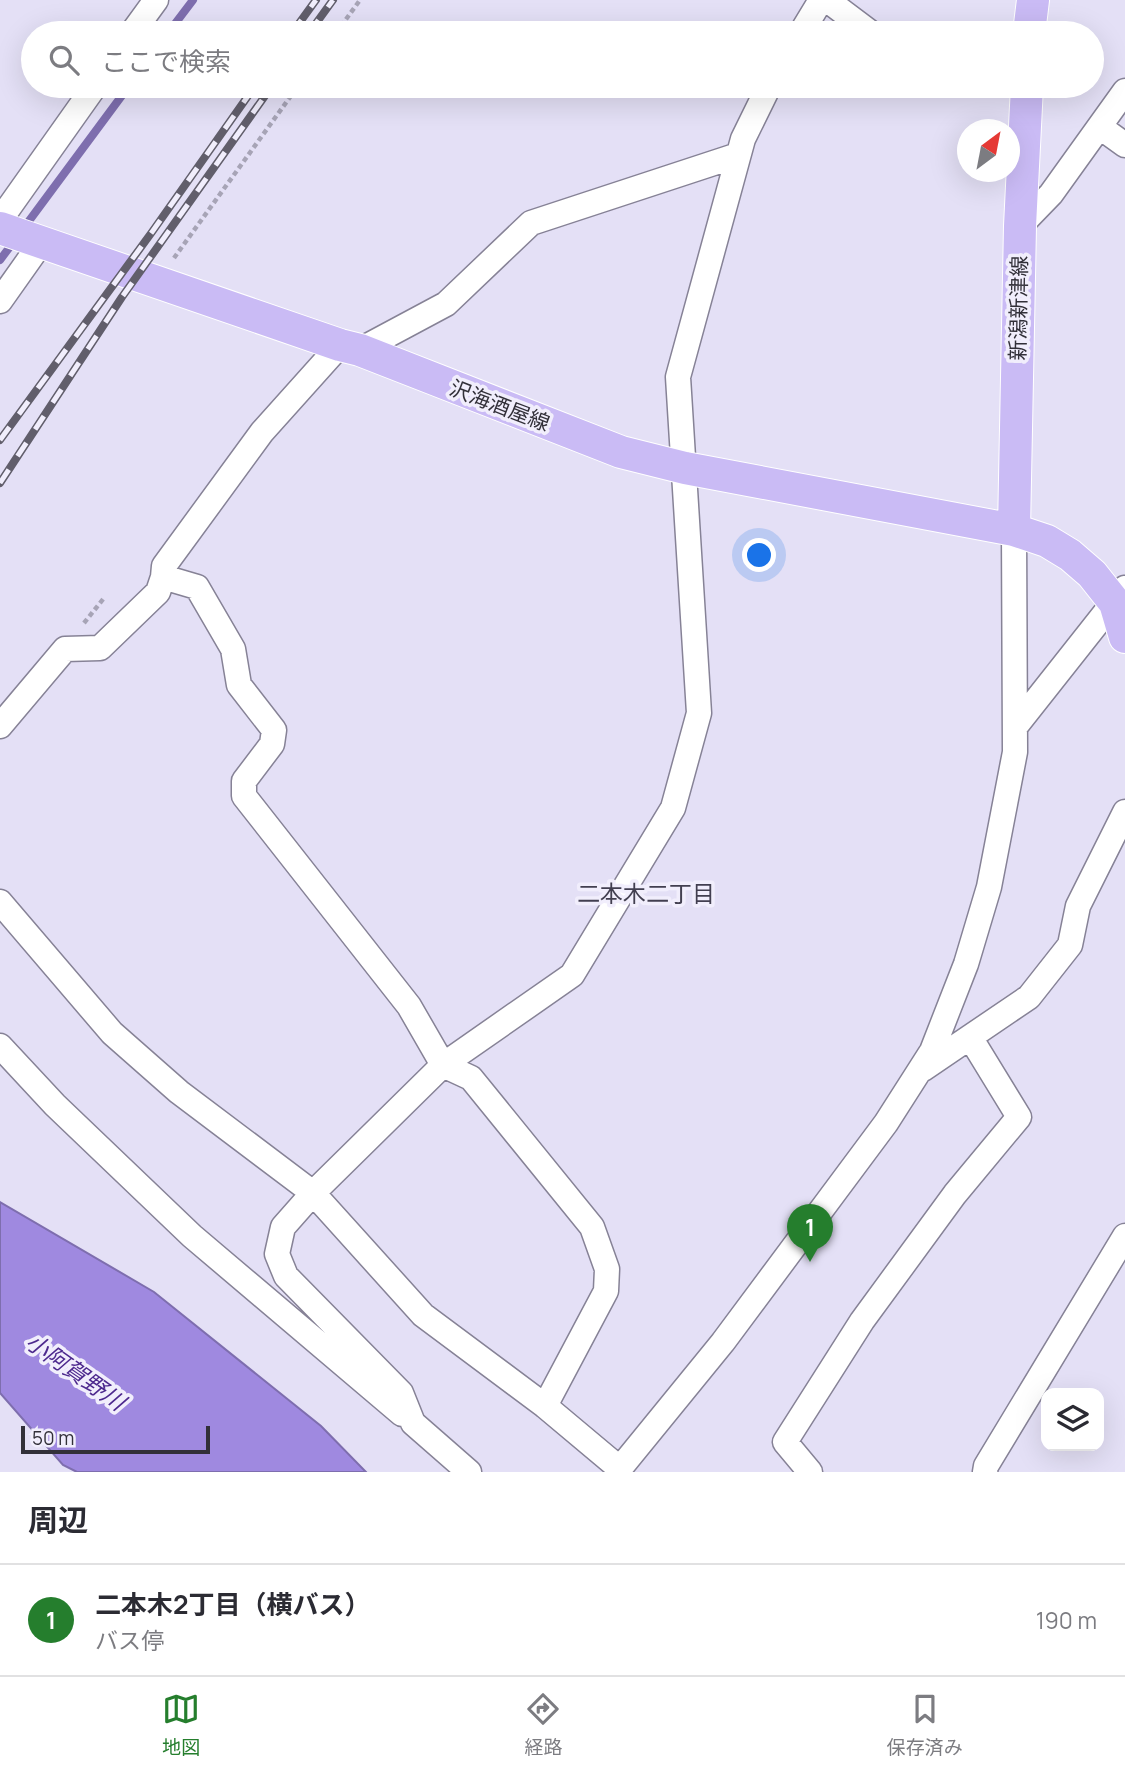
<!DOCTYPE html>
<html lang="ja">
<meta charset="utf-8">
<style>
body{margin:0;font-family:Manrope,"Noto Sans JP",sans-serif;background:#f2f2f3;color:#2b2b33}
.controls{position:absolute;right:21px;bottom:21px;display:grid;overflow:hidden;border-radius:14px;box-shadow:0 7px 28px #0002}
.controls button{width:63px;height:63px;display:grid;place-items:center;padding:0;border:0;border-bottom:2px solid #e1e1e2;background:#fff;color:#2b2b33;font:35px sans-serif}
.compass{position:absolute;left:957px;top:119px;width:63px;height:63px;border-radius:50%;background:#fff;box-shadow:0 7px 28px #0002;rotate:32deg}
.scale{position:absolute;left:21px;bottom:18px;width:189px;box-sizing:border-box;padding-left:7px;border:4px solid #323039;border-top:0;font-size:19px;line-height:24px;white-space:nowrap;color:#323039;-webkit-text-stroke:5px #f1eefc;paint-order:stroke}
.you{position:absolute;left:760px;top:556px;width:24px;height:24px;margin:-18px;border:5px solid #fff;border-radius:50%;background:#1a73e8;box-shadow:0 0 0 10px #1a73e833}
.badge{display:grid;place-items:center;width:46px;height:46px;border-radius:50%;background:#257e2d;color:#fff;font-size:23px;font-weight:700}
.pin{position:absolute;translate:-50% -58px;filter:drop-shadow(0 2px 4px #0008)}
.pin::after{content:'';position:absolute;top:37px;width:24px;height:21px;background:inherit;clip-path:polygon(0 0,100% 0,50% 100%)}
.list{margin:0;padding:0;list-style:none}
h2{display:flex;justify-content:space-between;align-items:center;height:91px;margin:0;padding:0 28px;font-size:30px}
h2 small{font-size:23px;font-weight:400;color:#7c7c81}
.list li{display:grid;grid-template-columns:46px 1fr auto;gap:21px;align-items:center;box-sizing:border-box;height:112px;padding:0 28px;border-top:2px solid #e1e1e2}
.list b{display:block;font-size:26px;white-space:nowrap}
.list p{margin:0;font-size:23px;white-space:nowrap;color:#7c7c81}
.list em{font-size:23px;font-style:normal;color:#7c7c81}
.icon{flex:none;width:38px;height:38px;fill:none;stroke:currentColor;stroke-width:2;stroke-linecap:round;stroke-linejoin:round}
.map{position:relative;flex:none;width:1125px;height:1472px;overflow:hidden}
.search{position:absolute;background:#fff;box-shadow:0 7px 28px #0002;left:21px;right:21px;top:21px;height:77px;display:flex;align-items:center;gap:18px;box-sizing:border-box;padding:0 24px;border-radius:38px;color:#7c7c81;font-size:26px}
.sheet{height:203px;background:#fff}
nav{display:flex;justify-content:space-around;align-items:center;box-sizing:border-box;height:98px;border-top:2px solid #e1e1e2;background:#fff;font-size:19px;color:#7c7c81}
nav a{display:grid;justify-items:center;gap:4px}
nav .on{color:#257e2d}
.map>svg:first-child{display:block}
</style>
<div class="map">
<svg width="1125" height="1472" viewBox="0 0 1125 1472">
<rect width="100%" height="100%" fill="#e4e0f6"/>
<path fill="#9f89e0" stroke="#7e6eae" stroke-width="2" d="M0,1202L154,1292L321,1426L366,1472H77L63,1465L0,1393Z"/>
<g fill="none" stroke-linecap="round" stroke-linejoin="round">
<path stroke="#7e6eae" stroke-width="8" d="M168,33L193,0
M23,229L129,86
M0,260L15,240"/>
<g stroke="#868296" stroke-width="27">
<path id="minor" d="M827,0L871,33
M132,33L156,0
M801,33L821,0
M1100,127L1125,145
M0,220L95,86
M1020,226L1051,194L1125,91
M0,301L41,243
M360,350L446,304L531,223L738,155
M163,577L197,587L233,649L239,685L274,730L272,744L244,781V796L409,1006L443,1065L471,1078L592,1227L607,1269L606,1291L545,1406
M0,726L65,649L100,648L158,592L163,577L164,566L262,432L340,345
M1015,727L1125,588
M0,902L112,1033L179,1092L313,1193L423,1315L545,1406L619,1468
M0,1046L55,1105L192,1236L402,1414
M923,1069L1029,997L1070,945L1078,906L1125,812
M469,1472L413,1423L401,1393L286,1276L277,1254L283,1227L313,1193L443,1065L572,975L673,808L699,713L678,377L743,139L769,86
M617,1472L723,1342L886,1123L932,1051L966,964L989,887L1015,752L1014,530
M810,1472L785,1442L862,1321L955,1194L1019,1117L970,1037
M985,1472L986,1466L1125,1236"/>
</g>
<g stroke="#fff" stroke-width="34">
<path id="major" d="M1029,33L1033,0
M0,228L340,345L360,350L621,452L685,468L1014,530L1047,541L1070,555L1092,574L1115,603L1125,637
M1014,530L1020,226L1027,86"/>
</g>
<path stroke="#a7a4b6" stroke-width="4.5" stroke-dasharray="5 3.5" stroke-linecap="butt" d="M336,33L360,0
M174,258L298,86
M84,623L104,598"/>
<use href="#minor" stroke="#fff" stroke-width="24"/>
<use href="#major" stroke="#cabbf5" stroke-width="32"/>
<g stroke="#615e6b" stroke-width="8">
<path id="rail" d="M292,33L316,0
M309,33L333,0
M0,440L152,232L255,86
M0,483L122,297L272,86"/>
</g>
<use href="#rail" stroke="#f1eefc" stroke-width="5" stroke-dasharray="16" stroke-linecap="butt"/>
</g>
<g text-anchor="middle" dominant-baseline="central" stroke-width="7" stroke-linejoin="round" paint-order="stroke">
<g font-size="21" fill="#323039" stroke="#f1eefc">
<text transform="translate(1018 308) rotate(-89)">新潟新津線</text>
<text transform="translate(500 405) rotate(21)">沢海酒屋線</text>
</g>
<g font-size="23" fill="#423f50" stroke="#f1eefc">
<text x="646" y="893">二本木二丁目</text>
</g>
<g font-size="23" font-style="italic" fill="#4d298e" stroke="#f1eefc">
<text transform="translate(76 1371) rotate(35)">小阿賀野川</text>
</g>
</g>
</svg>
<div class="controls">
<button><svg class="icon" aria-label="layers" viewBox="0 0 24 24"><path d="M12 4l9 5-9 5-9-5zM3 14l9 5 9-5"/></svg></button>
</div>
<svg class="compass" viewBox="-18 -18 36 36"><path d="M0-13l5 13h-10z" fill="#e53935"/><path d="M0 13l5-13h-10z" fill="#7c7c81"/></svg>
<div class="scale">50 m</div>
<div class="you"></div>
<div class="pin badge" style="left:810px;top:1262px">1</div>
<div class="search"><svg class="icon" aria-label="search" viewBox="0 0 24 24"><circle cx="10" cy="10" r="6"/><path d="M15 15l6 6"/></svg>ここで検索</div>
</div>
<section class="sheet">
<h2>周辺<small></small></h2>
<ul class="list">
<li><span class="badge">1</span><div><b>二本木2丁目（横バス）</b><p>バス停</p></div><em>190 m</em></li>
</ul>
</section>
<nav>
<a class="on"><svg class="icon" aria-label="map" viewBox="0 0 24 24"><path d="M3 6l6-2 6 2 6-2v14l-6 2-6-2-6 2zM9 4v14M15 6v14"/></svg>地図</a>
<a><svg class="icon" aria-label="directions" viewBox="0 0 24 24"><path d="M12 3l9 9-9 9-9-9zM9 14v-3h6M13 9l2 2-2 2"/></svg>経路</a>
<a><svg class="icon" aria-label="saved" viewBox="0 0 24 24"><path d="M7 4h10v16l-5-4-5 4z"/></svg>保存済み</a>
</nav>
